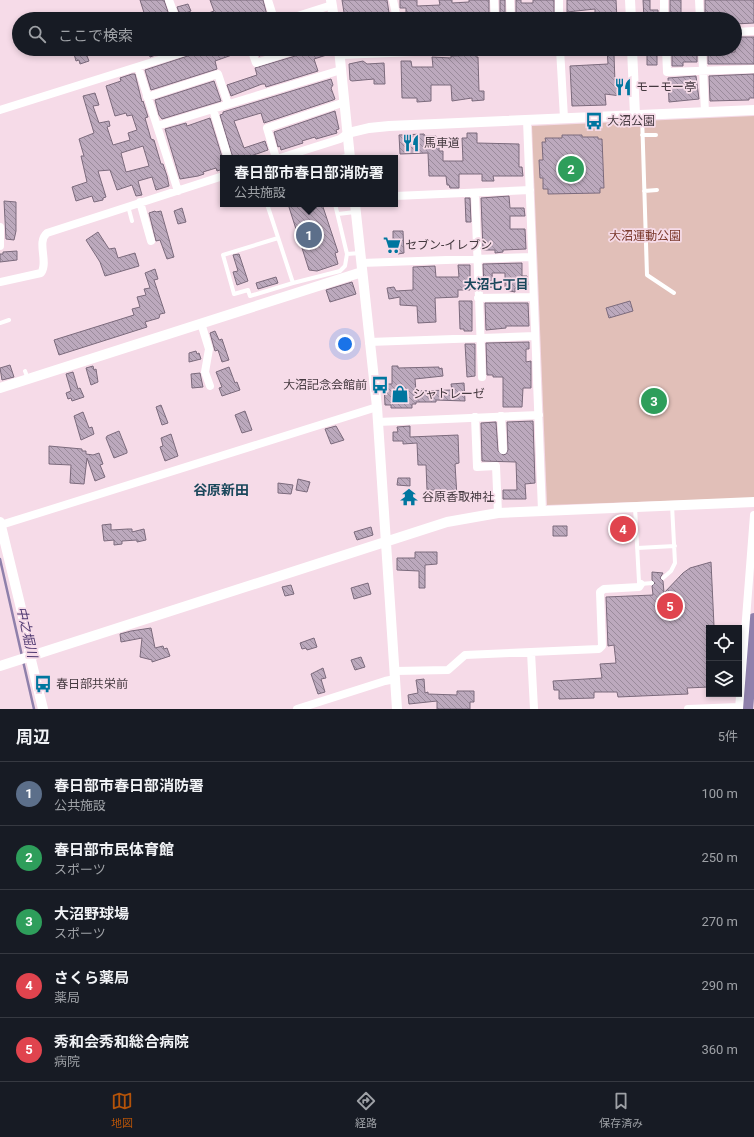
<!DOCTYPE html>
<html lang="ja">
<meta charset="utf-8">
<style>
body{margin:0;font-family:Roboto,"Noto Sans JP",sans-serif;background:#20242c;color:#f1f3f6}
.controls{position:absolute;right:12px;bottom:12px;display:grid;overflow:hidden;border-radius:0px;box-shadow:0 2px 6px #0003}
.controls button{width:36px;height:36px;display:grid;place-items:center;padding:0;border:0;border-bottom:1px solid #363941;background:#171b24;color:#f1f3f6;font:20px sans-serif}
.you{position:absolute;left:345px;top:344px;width:14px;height:14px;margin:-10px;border:3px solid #fff;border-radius:50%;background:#1a73e8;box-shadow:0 0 0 6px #1a73e833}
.badge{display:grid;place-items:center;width:26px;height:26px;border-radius:50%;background:#b45309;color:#fff;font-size:13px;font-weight:700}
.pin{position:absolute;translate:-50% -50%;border:2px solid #fff;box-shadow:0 1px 4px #0006}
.popup{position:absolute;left:220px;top:155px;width:178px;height:52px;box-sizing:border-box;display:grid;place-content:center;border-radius:0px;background:#171b24;filter:drop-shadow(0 1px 3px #0005);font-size:13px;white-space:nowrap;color:#9ea1a6}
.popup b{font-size:15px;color:#f1f3f6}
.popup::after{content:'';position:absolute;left:50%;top:100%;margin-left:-8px;border:8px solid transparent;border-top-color:#171b24}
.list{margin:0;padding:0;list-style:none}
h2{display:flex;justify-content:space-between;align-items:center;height:52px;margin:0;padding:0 16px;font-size:17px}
h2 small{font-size:13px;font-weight:400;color:#9ea1a6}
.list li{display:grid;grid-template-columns:26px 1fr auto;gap:12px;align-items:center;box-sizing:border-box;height:64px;padding:0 16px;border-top:1px solid #363941}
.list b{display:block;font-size:15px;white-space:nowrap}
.list p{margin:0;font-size:13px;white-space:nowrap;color:#9ea1a6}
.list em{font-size:13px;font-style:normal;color:#9ea1a6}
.icon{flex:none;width:22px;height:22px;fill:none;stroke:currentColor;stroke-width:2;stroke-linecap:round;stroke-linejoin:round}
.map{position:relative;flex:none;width:754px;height:709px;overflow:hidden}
.search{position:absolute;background:#171b24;box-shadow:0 2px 6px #0003;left:12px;right:12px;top:12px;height:44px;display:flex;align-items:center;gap:10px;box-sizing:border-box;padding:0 14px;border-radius:22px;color:#9ea1a6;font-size:15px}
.sheet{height:372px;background:#171b24}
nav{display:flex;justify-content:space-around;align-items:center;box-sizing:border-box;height:56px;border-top:1px solid #363941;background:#171b24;font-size:11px;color:#9ea1a6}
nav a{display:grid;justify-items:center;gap:2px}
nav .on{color:#b45309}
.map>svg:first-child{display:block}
</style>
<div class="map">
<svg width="754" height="709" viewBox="0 0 754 709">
<defs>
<pattern id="building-back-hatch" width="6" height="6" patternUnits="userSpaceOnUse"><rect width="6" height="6" fill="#bca9bd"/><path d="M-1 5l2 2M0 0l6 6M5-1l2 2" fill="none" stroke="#9a8b9b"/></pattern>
</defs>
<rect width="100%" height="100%" fill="#f6dbe8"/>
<path fill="#e1bfb8" d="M754,116V498L547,505L532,126Z"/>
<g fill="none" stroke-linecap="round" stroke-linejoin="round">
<path stroke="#8f80ab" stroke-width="2.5" d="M0,559L22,656
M23,661L34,709"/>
<path stroke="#8f80ab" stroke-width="14" d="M746,709L754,620"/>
</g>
<path fill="url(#building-back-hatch)" stroke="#7b6a7c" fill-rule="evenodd" d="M140,0H164L170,18L146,19Z
M210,0H263L268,19H232L229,12L210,19H193L214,11Z
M342,0H387L390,19H345Z
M400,0H417V6L440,5L439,0H452V3L469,2V0H489V19H482L481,16L406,19V8H400Z
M500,0H505V19H500Z
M516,0H521V3H533V0H554V19H516Z
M567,0H616L617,19H595V9L567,12Z
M643,0H650V10H658V19H644Z
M670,0H681V19H670Z
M705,0H754V23L735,24V19H705Z
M188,4L191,11L180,15L177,7Z
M735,37H754V64H708V53L735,52Z
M148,49H169V50L150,57Z
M209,49L246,50L215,61L217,69L151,90L145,70Z
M257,49H282L259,56Z
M310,49H333V53L314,59L318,71L266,87L265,84H262L231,96L227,85L257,75L255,68L302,54Z
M607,49H626V54L614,55L615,83H621V96L605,94L606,105L572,106L570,66L608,64Z
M672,49H683V51L697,53V62H683V66H672Z
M647,50H657V65H647Z
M85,51L89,61L80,64L79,60L76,61L74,54Z
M476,55V57H478L479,91H484V100L472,101V98L452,101L451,85H431V101L417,102V98H402L401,61H411L412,67H433L432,57L451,58V56Z
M363,61L367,64L384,63L385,84H374V79L352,81L350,80L349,64Z
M132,74H135L142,102L143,101L148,117L145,118L151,139L154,140L161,164H163L167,176L169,186L156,190L152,177L138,181L142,195L136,196L132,185L117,190L110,170L98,171L106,197L103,198V200L94,202L92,196L76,201L72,187L87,182L81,156H84L79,139L94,133L83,96L95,93L99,105L93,106L99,123L109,121L110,126L107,127L113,145L130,140L128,133L137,130L132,115L127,116L126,113L115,116L106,86L121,81L120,78ZM143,146L149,166L126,172L121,153Z
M754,74V98H749V100L710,101L709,76Z
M696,76L699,99L669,102L668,78Z
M331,79L333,85L331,88L335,99L333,100L264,123L261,113L234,121L244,148L265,141L268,150L245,158H233L220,115L223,114V112Z
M214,81L221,101L162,119L159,115L155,100Z
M335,111L339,129L336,130L337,133L316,139L315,137L302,141L303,143L281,150L280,146L278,147L274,132Z
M210,118L223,160V169L217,171L216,168L203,172L204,174L198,176L180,179L165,129L186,123L187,126Z
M467,133H477V143L519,144V167H522L523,176H493L494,181H482V174H459V188H450L449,185H447L446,176H429L428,153L400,154L399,135L424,134L425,136H436V138H439V151H443V161H463L462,138H467Z
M562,135H582V137H598V139H602L604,188H600V193L548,194V189H543V178H540L539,160H543L542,142H546L545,138H562Z
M509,196L510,208H524L525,216H510V229H525L526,249L503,250V252L495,253V250H483L481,198Z
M465,198H470L471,222H466Z
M4,201L16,202V231L14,240L6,239Z
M288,204H322L338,252L335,253L338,264L317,271L309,270Z
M182,208L186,222L178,224L174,211Z
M155,211L156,212L161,211L174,257L167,259L160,240L156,241L149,213Z
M393,231H403L404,253L398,254V251H393Z
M98,232L109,249L115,248L118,258L135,253L139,266L105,276L100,262L86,240Z
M17,251V260L0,262V254H3V252Z
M239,254L248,281L237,285L233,272L238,271L233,255Z
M522,263V276H527L528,285H525L523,289L515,288V292L505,290V273H492L493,287L484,288L483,264Z
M458,265H470V290H458V297L435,298L436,322L418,323L417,306L400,305V297L389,299L387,288L394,287L396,291L413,290V267L435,266L436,277H459Z
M155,269L158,279L154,280L165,313L160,314L159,318L145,322L147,327L59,355L54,340L134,315L132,309L140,307L137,297L146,295L144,289L150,288L145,273Z
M276,277L278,283L258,289L256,283Z
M352,282L356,294L330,302L326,290Z
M459,301H472V331H464V329H460Z
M630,301L633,311L609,318L606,308Z
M485,303H528L529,326H506V328L486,330Z
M215,331L219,340L222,339L229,360L222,362L218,350L215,351L210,333Z
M529,342V349H526V362L531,361V388H523L522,407H503V377H493V375H487L486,343Z
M465,344H475V376L467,377Z
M196,351L197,354L199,353L201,359L189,362V353Z
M10,365L14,377L2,380L0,368Z
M93,366L94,370L96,369L98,382L91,385L86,368Z
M392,366H398V368L439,367V369L442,368L443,376L415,379L416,391L452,390L451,384L464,383L465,401L436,400V402H416V404H412V408H391V405H385L384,384H392Z
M229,367L235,383L237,382L240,390L222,396L219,388L222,387L216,372Z
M73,372L78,389L80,388L84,397L72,401L71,398L68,399L66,393L71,391L66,374Z
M200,373L203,387L192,388L191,374Z
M161,405L168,423L162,425L156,407Z
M245,411L252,430L242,433L235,415Z
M83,412L89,428L92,427L94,434L81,440L74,416Z
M533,421L535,483L525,484L526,499H503V490H517L516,462L482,461L481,423L496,422L498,451L503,455L506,454L508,450L507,422Z
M336,426L344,440L331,444L325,429Z
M410,426V437L458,435L459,463L455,464L457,497H443L442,490H427L426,465H418L417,443L403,444V441H393V432H398L397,427Z
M119,431L127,451V453L114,458L106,438L107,436Z
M171,434L178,456L165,461L160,447L163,446L161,438Z
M49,446L82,449V451H86V454L93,455L99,453L103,464L100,465L105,477L95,481L87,458L84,484L70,483L71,465L49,464Z
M398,478H410V486L397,485Z
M298,479L310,482L307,492L296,490Z
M278,483L293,485L291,494L278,493Z
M628,517L629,538L617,539L616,520H620V518Z
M111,524V530L128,529H132V532L144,529L146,540L137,542V540L122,541V544L114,545V540L104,541L102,525Z
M553,526H567V536H553Z
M371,527L373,535L357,540L354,532Z
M415,552H437V564L425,565V588H419V571L397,570V558H415Z
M711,562L714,626H709V687L687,688L688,694L618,697L617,692H594V698L559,699V690H554L553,681L602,678L600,664L616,663L614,645L608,646L606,597L653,595L652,586L655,583L652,580V572L663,573L660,578L663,581L664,593L683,573L690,568Z
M368,583L371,594L354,599L351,588Z
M291,585L294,594L285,596L282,587Z
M151,628L155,648L163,646L164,649L167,648L170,656L152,662V660L140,657L142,638L121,642L120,634L131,631Z
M314,638L317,647L307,650L306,648L302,649L300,643Z
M361,657L365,667L355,670L351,660Z
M323,668L326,678L321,679L325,692L318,694L311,674Z
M424,679L425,693L428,692V694L457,695V691H474V702H470V709H437V701L409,704L408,695L418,693L416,680Z"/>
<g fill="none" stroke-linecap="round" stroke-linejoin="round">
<path stroke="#fff" stroke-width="4" d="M642,115L647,275L674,293
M642,135H656
M337,158L350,155
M644,191L657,190
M267,204L293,283L340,271L345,266L347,254L335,204
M128,206L132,221
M338,214L355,212
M278,238L223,255L234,294L248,290L250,296L293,283
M347,254L360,253
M0,323L9,320
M25,371L28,379
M635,507L639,582L641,584L652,583
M637,548L675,546
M663,578L671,571L675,563L672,505"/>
<path stroke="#fff" stroke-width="8" d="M169,0L176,19
M268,0L274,19
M393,0L397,19
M494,0L495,19
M510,0L511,19
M559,0V19
M664,0V19
M699,0L700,19
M288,19L332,5
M735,32L754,31
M251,49L256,63L300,49
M560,49L564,118
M666,49L667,72L754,69
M702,49L705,112
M340,55L490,49
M138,67L178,191
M147,97L218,74L228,104
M213,109L228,158
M0,110L194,49
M527,120L542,511
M157,126L341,70
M276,158L267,128L345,102
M280,158L340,139L348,133
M475,193L482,377
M395,196L530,190
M140,202L151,241
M0,227V246
M361,263L532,257
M0,282L41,273C49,262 36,242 47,233L223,176
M478,298L533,297
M201,323L209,349L205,372L210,386
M369,342L535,336
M501,416L503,450
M475,417L477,467L496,466L498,513
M378,422L539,415
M1,525L377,407
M531,652L534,709
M395,671L448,670L465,655L599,649L602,646L600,592L604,589L639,587L641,584
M297,709L385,681L395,679
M688,709L739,707
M739,709L754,515"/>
<path stroke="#fff" stroke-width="10" d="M331,0L334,19
M630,0L631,19
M339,49L350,158
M632,49L635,115
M348,133L369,128L389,126L754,110
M355,204L377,407L397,709
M0,388L362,272
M0,522L27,633L30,656L43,709
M0,666L447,522L498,513L754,502"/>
</g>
<defs>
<g id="restaurant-bare" transform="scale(1.38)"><path d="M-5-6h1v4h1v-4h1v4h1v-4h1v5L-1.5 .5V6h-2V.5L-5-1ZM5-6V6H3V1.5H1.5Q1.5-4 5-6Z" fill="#00769f" stroke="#f6dbe8" stroke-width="2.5" paint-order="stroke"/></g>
<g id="bus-bare" transform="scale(1.38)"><path d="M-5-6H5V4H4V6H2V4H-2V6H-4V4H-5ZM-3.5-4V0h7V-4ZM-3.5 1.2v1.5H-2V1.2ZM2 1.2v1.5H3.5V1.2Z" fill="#00769f" stroke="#f6dbe8" stroke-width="2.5" paint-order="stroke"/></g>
<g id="supermarket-bare" transform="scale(1.38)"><path d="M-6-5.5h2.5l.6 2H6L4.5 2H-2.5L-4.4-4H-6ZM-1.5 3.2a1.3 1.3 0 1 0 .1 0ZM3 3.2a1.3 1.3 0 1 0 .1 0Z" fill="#00769f" stroke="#f6dbe8" stroke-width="2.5" paint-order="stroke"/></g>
<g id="shop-bare" transform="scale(1.38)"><path d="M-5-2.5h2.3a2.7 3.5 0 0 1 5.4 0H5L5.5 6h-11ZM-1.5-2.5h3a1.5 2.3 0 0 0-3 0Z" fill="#00769f" stroke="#f6dbe8" stroke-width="2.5" paint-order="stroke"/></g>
<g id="temple-bare" transform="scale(1.38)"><path d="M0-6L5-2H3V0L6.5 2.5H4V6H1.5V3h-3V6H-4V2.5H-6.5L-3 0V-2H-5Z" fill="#00769f" stroke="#f6dbe8" stroke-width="2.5" paint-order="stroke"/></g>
</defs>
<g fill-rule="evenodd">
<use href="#restaurant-bare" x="623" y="87"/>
<use href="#bus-bare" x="594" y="121"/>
<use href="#restaurant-bare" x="411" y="143"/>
<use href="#supermarket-bare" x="392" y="245"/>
<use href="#bus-bare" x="380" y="385"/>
<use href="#shop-bare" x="400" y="394"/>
<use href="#temple-bare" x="409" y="497"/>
<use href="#bus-bare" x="43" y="684"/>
</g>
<g text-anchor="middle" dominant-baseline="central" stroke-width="3.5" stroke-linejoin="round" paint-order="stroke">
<g font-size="12" fill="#44393f" stroke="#f6dbe8" text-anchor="start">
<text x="636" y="87">モーモー亭</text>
<text x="607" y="121">大沼公園</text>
<text x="424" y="143">馬車道</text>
<text x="405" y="245">セブン-イレブン</text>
<text x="367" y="385" text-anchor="end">大沼記念会館前</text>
<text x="413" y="394">シャトレーゼ</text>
<text x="422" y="497">谷原香取神社</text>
<text x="56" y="684">春日部共栄前</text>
</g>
<g font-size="12" fill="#7a382b" stroke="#f6dbe8">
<text x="645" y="236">大沼運動公園</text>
</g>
<g font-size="13" font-weight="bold" fill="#1a475b" stroke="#f6dbe8">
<text x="496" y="284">大沼七丁目</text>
</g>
<g font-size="13" font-style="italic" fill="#4c366f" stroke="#f6dbe8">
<text transform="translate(27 632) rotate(77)">中之堀川</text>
</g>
<g font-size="14" font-weight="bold" fill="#1a475b" stroke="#f6dbe8">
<text x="221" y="490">谷原新田</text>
</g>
</g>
</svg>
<div class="controls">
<button><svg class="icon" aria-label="locate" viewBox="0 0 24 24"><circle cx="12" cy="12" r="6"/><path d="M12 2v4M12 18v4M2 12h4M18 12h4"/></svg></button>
<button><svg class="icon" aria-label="layers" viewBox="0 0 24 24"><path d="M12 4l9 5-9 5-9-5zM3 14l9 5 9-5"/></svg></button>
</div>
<div class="you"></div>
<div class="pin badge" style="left:309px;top:235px;background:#5c6f8a">1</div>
<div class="popup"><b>春日部市春日部消防署</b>公共施設</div>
<div class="pin badge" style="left:571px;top:169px;background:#2e9e5b">2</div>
<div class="pin badge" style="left:654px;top:401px;background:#2e9e5b">3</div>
<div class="pin badge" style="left:623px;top:529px;background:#e0444e">4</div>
<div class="pin badge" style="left:670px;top:606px;background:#e0444e">5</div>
<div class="search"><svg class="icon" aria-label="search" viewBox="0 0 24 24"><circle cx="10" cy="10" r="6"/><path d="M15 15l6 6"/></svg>ここで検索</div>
</div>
<section class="sheet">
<h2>周辺<small>5件</small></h2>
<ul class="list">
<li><span class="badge" style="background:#5c6f8a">1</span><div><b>春日部市春日部消防署</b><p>公共施設</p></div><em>100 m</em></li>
<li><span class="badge" style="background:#2e9e5b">2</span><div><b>春日部市民体育館</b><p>スポーツ</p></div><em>250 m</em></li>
<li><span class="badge" style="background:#2e9e5b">3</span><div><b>大沼野球場</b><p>スポーツ</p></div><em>270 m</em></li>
<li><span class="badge" style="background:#e0444e">4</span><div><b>さくら薬局</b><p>薬局</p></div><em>290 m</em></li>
<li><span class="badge" style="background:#e0444e">5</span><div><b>秀和会秀和総合病院</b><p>病院</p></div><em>360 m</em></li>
</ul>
</section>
<nav>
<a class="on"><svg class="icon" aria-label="map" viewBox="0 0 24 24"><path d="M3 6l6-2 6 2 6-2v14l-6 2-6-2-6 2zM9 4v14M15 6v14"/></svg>地図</a>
<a><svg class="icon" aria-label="directions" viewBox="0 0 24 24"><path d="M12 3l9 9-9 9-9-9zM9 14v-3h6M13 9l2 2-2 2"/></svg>経路</a>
<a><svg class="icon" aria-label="saved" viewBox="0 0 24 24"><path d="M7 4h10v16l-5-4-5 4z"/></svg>保存済み</a>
</nav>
